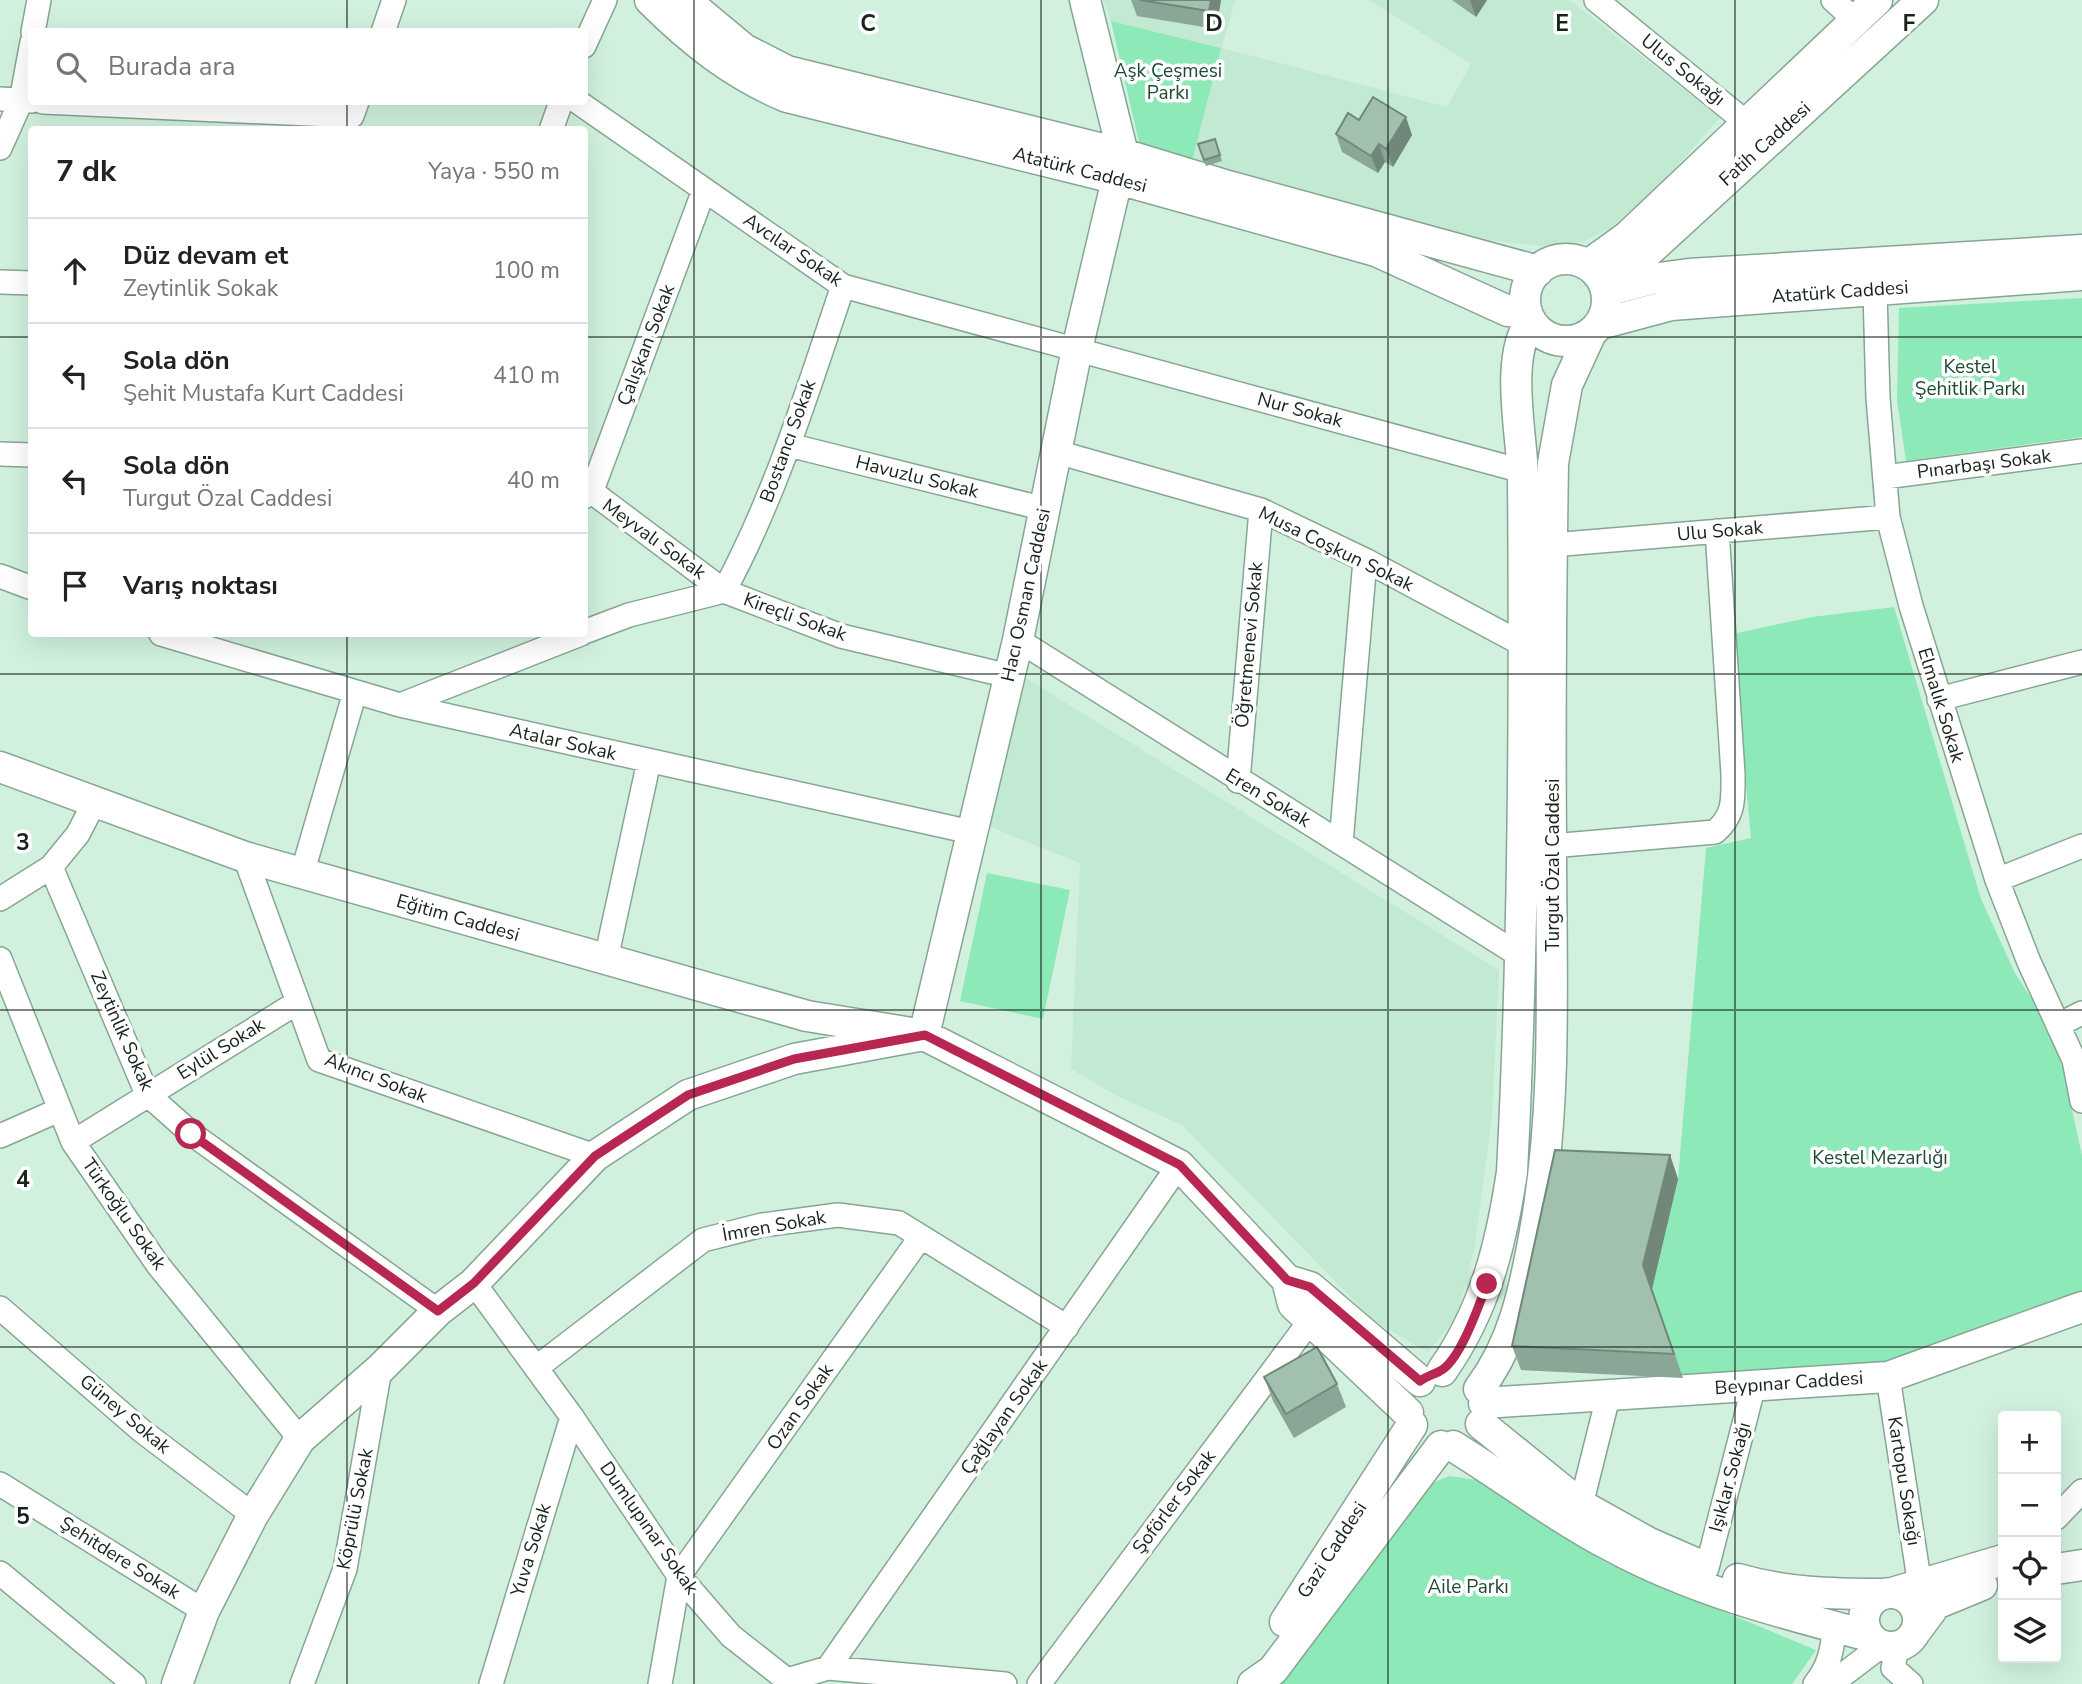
<!DOCTYPE html>
<html lang="tr">
<meta charset="utf-8">
<style>
body{margin:0;font-family:"Nunito Sans",sans-serif;background:#f2f2f2;color:#222}
.controls{position:absolute;right:21px;bottom:21px;display:grid;overflow:hidden;border-radius:7px;box-shadow:0 7px 28px #0002}
.controls button{width:63px;height:63px;display:grid;place-items:center;padding:0;border:0;border-bottom:2px solid #e0e0e0;background:#fff;color:#222;font:35px sans-serif}
.stop{position:absolute;width:21px;height:21px;margin:-16px;border:5px solid #b72752;border-radius:50%;background:#fff}
.stop.end{background:#b72752;border-color:#fff;box-shadow:0 2px 7px #0008}
.list{margin:0;padding:0;list-style:none}
h2{display:flex;justify-content:space-between;align-items:center;height:91px;margin:0;padding:0 28px;font-size:30px}
h2 small{font-size:23px;font-weight:400;color:#767676}
.list li{display:grid;grid-template-columns:46px 1fr auto;gap:21px;align-items:center;box-sizing:border-box;height:105px;padding:0 28px;border-top:2px solid #e0e0e0}
.list b{display:block;font-size:26px;white-space:nowrap}
.list p{margin:0;font-size:23px;white-space:nowrap;color:#767676}
.list em{font-size:23px;font-style:normal;color:#767676}
.icon{flex:none;width:38px;height:38px;fill:none;stroke:currentColor;stroke-width:2;stroke-linecap:round;stroke-linejoin:round}
.map{position:relative;flex:none;width:2082px;height:1684px;overflow:hidden}
.search{position:absolute;background:#fff;box-shadow:0 7px 28px #0002;left:28px;top:28px;width:560px;height:77px;display:flex;align-items:center;gap:18px;box-sizing:border-box;padding:0 24px;border-radius:7px;color:#767676;font-size:26px}
.panel{position:absolute;background:#fff;box-shadow:0 7px 28px #0002;left:28px;top:126px;width:560px;height:511px;border-radius:7px}
.map>svg:first-child{display:block}
</style>
<div class="map">
<svg width="2082" height="1684" viewBox="0 0 2082 1684">
<rect width="100%" height="100%" fill="#d1f1de"/>
<path fill="#c2ead2" d="M1104,0H1235L1222,48L1447,107L1471,64L1369,0H1570L1720,118L1660,185L1611,228L1584,241L1548,247L1491,240L1191,165L1221,48L1111,21Z
M1024,677L1499,970L1492,1116L1475,1246L1457,1317L1428,1352L1375,1322L1182,1125L1115,1095L1071,1069L1080,863L986,825Z"/>
<path fill="#8de9b7" d="M1111,21L1221,48L1191,165L1147,150L1139,142Z
M2082,298V437L1906,461L1897,400L1899,308Z
M1894,607L1981,899L2015,973L2045,1019L2063,1068L2082,1156V1293L1885,1368L1683,1378L1652,1289L1678,1179L1706,848L1751,838L1732,634L1812,617Z
M987,873L1070,890L1043,1019L960,1001Z
M1449,1476L1492,1482L1530,1515L1605,1562L1816,1650L1792,1684H1281L1421,1488Z"/>
<g fill="none" stroke-linecap="round" stroke-linejoin="round">
<g stroke="#87a593" stroke-width="26">
<path id="minor" d="M1596,0L1759,133
M1833,0L1855,20
M33,32L39,0
M383,32L394,0
M584,46L605,0
M0,99L32,101
M43,102L352,116L357,102
M578,102L843,286L1522,471
M551,130L561,102
M0,148L21,101L32,42
M0,282L32,283
M1875,292L1878,398L1888,517L1911,606L1997,880L2029,962L2074,1060L2082,1101
M789,445L1045,509
M1057,452L1261,510L1365,560L1524,645
M0,454L32,455
M1885,477L2082,451
M584,486L724,591C776,495 808,389 843,286
M584,497L591,493L704,190
M1552,545L1888,517
M0,576L32,588
M584,632L629,615L724,591L841,636L1009,676
M161,634L400,705L971,832
M1018,640L1519,955
M1939,699L2082,662
M400,705L581,634
M1238,781L1261,510
M1341,843L1365,560
M1551,846L1715,832C1735,815 1733,799 1733,774L1717,531
M245,857L319,1060L595,1156
M51,867L147,1094L192,1134L438,1311
M302,874L355,692
M1997,880L2082,846
M0,899L51,867L78,834L95,801
M0,959L73,1142L158,1265L300,1439
M606,959L649,761
M2058,1025L2082,1013
M0,1136L59,1110
M73,1142L298,1002
M474,1283L572,1417L679,1576L731,1636L787,1680L828,1668L1005,1684
M0,1308L142,1431L253,1515
M536,1368L703,1240L762,1225L838,1215L899,1223L1067,1327
M1888,1377L1920,1586
M0,1484L204,1611
M1581,1505L1609,1393
M2056,1518L2082,1491
M1707,1568L1754,1385
M0,1573L134,1684
M1897,1647L1893,1668L1911,1684
M828,1668L1179,1165
M302,1684L345,1569L380,1369
M491,1684L572,1417
M660,1684L679,1576L920,1238
M1039,1684L1310,1321
M1815,1684C1829,1667 1833,1649 1834,1627
M1831,1684L1881,1646"/>
</g>
<g stroke="#87a593" stroke-width="33">
<path id="major" d="M650,0C691,41 734,75 787,97L1118,179L1376,251L1508,311L1527,312
M685,0L744,49L787,71L1123,154L1228,186L1538,271
M1525 300a41 41 0 1 1 82 0a41 41 0 1 1-82 0Z
M1588,265L1627,237L1877,0
M1606,281L1638,261L1923,0
M1606,291L1651,279L1689,274L2082,250
M1600,324L1671,305L2082,275
M0,767L245,857L807,1016L924,1035L1018,640L1077,349L1123,154L1085,0
M1287,1280L1293,1304L1408,1413
M1442,1371C1485,1310 1501,1245 1512,1172C1524,942 1525,707 1523,477C1522,435 1504,357 1531,321
M1479,1389C1513,1344 1524,1292 1534,1237C1558,1107 1551,977 1551,845C1550,718 1551,591 1553,463L1567,385L1591,333
M1484,1403L1888,1377L2082,1307
M1481,1424L1581,1505L1649,1543L1695,1563
M1453,1446C1506,1479 1556,1517 1611,1546C1692,1590 1781,1613 1869,1636
M2056,1569L2082,1565
M1738,1579C1786,1593 1832,1594 1883,1594
M1864 1620a27 27 0 1 1 54 0a27 27 0 1 1-54 0Z
M1892,1593L2003,1560
M1285,1622L1412,1425
M1916,1631L1936,1604L1982,1585
M177,1684L204,1611L253,1515L300,1439L380,1369L438,1311L474,1283L595,1156L688,1095L794,1059L924,1035L1179,1165L1287,1280L1310,1287L1420,1381
M1253,1684L1273,1670L1441,1446"/>
</g>
<use href="#minor" stroke="#fff" stroke-width="23"/>
<use href="#major" stroke="#fff" stroke-width="30"/>
</g>
<path fill="#8aa696" d="M1131,0H1221L1216,29L1137,16Z
M1452,0H1487L1476,17Z
M1359,120L1412,135L1393,167L1385,162L1378,173L1342,152L1336,134Z
M1215,139L1222,161L1206,166L1198,144Z
M1670,1155L1678,1179L1652,1289L1683,1378L1521,1370L1512,1346Z
M1264,1377L1337,1384L1346,1407L1294,1438L1273,1401Z"/>
<path fill="#71877a" d="M1211,0H1221L1216,29L1209,11Z
M1470,0H1487L1476,17Z
M1406,117L1412,135L1393,167L1386,149Z
M1379,144L1385,162L1378,173L1371,156Z
M1670,1155L1678,1179L1652,1289L1683,1378L1643,1265Z"/>
<path fill="#a1c1ae" stroke="#71877a" stroke-width="2" d="M1140,0H1211L1209,11Z
M1373,97L1406,117L1386,149L1379,144L1371,156L1336,134L1348,113L1359,120Z
M1215,139L1220,155L1204,160L1198,144Z
M1555,1150L1670,1155L1643,1265L1674,1354L1512,1346Z
M1317,1347L1337,1384L1286,1414L1264,1377Z"/>
<g fill="none" stroke-linecap="round" stroke-linejoin="round">
<path stroke="#b72752" stroke-width="9" d="M191,1134L438,1311L474,1283L595,1156L688,1095L794,1059L925,1035L1180,1165L1287,1280L1310,1287L1420,1381C1427,1376 1433,1375 1440,1371C1460,1361 1479,1305 1487,1284"/>
</g>
<path fill="none" stroke="#17231c" stroke-width="2" stroke-opacity="0.55" d="M347,0V32M694,0V1684M1041,0V1684M1388,0V1684M1735,0V1684M347,102V130M0,337H32M584,337H2082M347,634V1684M0,674H2082M0,1010H2082M0,1347H2082"/>
<g text-anchor="middle" dominant-baseline="central" stroke-width="7" stroke-linejoin="round" paint-order="stroke">
<g font-size="19" fill="#17231c" stroke="#fff">
<text transform="translate(1683 70) rotate(39)">Ulus Sokağı</text>
<text transform="translate(1765 144) rotate(-42)">Fatih Caddesi</text>
<text transform="translate(1080 170) rotate(14)">Atatürk Caddesi</text>
<text transform="translate(793 250) rotate(34)">Avcılar Sokak</text>
<text transform="translate(1840 292) rotate(-4)">Atatürk Caddesi</text>
<text transform="translate(646 345) rotate(-69)">Çalışkan Sokak</text>
<text transform="translate(1300 410) rotate(15)">Nur Sokak</text>
<text transform="translate(788 441) rotate(-70)">Bostancı Sokak</text>
<text transform="translate(1984 464) rotate(-7)">Pınarbaşı Sokak</text>
<text transform="translate(917 477) rotate(14)">Havuzlu Sokak</text>
<text transform="translate(1720 531) rotate(-5)">Ulu Sokak</text>
<text transform="translate(654 539) rotate(36)">Meyvalı Sokak</text>
<text transform="translate(1336 549) rotate(26)">Musa Coşkun Sokak</text>
<text transform="translate(1026 595) rotate(-78)">Hacı Osman Caddesi</text>
<text transform="translate(795 617) rotate(20)">Kireçli Sokak</text>
<text transform="translate(1249 645) rotate(-85)">Öğretmenevi Sokak</text>
<text transform="translate(1941 705) rotate(73)">Elmalık Sokak</text>
<text transform="translate(563 742) rotate(13)">Atalar Sokak</text>
<text transform="translate(1268 798) rotate(31)">Eren Sokak</text>
<text transform="translate(1553 865) rotate(-90)">Turgut Özal Caddesi</text>
<text transform="translate(458 918) rotate(16)">Eğitim Caddesi</text>
<text transform="translate(122 1031) rotate(66)">Zeytinlik Sokak</text>
<text transform="translate(221 1049) rotate(-32)">Eylül Sokak</text>
<text transform="translate(376 1078) rotate(21)">Akıncı Sokak</text>
<text transform="translate(124 1214) rotate(55)">Türkoğlu Sokak</text>
<text transform="translate(774 1226) rotate(-10)">İmren Sokak</text>
<text transform="translate(1789 1383) rotate(-4)">Beypınar Caddesi</text>
<text transform="translate(800 1407) rotate(-55)">Ozan Sokak</text>
<text transform="translate(125 1414) rotate(40)">Güney Sokak</text>
<text transform="translate(1004 1417) rotate(-55)">Çağlayan Sokak</text>
<text transform="translate(1730 1477) rotate(-75)">Işıklar Sokağı</text>
<text transform="translate(1904 1481) rotate(81)">Kartopu Sokağı</text>
<text transform="translate(1174 1502) rotate(-53)">Şoförler Sokak</text>
<text transform="translate(355 1509) rotate(-79)">Köprülü Sokak</text>
<text transform="translate(649 1528) rotate(55)">Dumlupınar Sokak</text>
<text transform="translate(531 1550) rotate(-73)">Yuva Sokak</text>
<text transform="translate(1332 1550) rotate(-57)">Gazi Caddesi</text>
<text transform="translate(120 1558) rotate(32)">Şehitdere Sokak</text>
</g>
<g font-size="19" fill="#1d4a34" stroke="#fff">
<text x="1168" y="71">Aşk Çeşmesi<tspan x="1168" dy="22">Parkı</tspan></text>
<text x="1970" y="367">Kestel<tspan x="1970" dy="22">Şehitlik Parkı</tspan></text>
<text x="1880" y="1158">Kestel Mezarlığı</text>
<text x="1468" y="1587">Aile Parkı</text>
</g>
</g>
<g font-size="23" text-anchor="middle" font-weight="bold" fill="#17231c" stroke="#fff" stroke-width="7" stroke-linejoin="round" paint-order="stroke">
<text x="868" y="31">C</text>
<text x="1214" y="31">D</text>
<text x="1562" y="31">E</text>
<text x="1909" y="31">F</text>
<text x="23" y="850">3</text>
<text x="23" y="1187">4</text>
<text x="23" y="1524">5</text>
</g>
</svg>
<div class="controls">
<button>+</button>
<button>−</button>
<button><svg class="icon" aria-label="locate" viewBox="0 0 24 24"><circle cx="12" cy="12" r="6"/><path d="M12 2v4M12 18v4M2 12h4M18 12h4"/></svg></button>
<button><svg class="icon" aria-label="layers" viewBox="0 0 24 24"><path d="M12 4l9 5-9 5-9-5zM3 14l9 5 9-5"/></svg></button>
</div>
<div class="stop" style="left:191px;top:1134px"></div>
<div class="stop end" style="left:1487px;top:1284px"></div>
<div class="search"><svg class="icon" aria-label="search" viewBox="0 0 24 24"><circle cx="10" cy="10" r="6"/><path d="M15 15l6 6"/></svg>Burada ara</div>
<section class="panel">
<h2>7 dk<small>Yaya · 550 m</small></h2>
<ul class="list">
<li><svg class="icon" aria-label="ahead" viewBox="0 0 24 24"><path d="M12 20V5M6 11l6-6 6 6"/></svg><div><b>Düz devam et</b><p>Zeytinlik Sokak</p></div><em>100 m</em></li>
<li><svg class="icon" aria-label="left" viewBox="0 0 24 24"><path d="M17 20v-9H6M10 6l-5 5 5 5"/></svg><div><b>Sola dön</b><p>Şehit Mustafa Kurt Caddesi</p></div><em>410 m</em></li>
<li><svg class="icon" aria-label="left" viewBox="0 0 24 24"><path d="M17 20v-9H6M10 6l-5 5 5 5"/></svg><div><b>Sola dön</b><p>Turgut Özal Caddesi</p></div><em>40 m</em></li>
<li><svg class="icon" aria-label="arrive" viewBox="0 0 24 24"><path d="M6 21V4h12l-3 4 3 4H6"/></svg><div><b>Varış noktası</b></div></li>
</ul>
</section>
</div>
